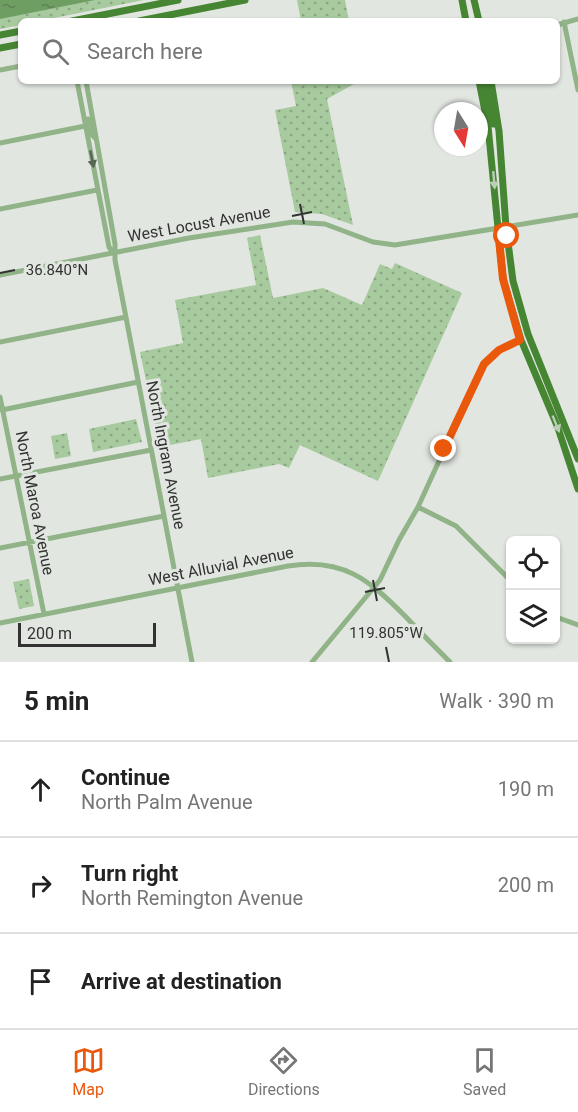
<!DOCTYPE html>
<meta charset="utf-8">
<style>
body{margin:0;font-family:Roboto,sans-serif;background:#f6f6f6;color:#222}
.controls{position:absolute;right:18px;bottom:18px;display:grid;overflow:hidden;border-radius:9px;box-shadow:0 2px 4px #0004}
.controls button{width:54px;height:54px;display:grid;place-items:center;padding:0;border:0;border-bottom:2px solid #e0e0e0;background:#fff;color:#222;font:30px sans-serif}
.compass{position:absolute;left:434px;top:102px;width:54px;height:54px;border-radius:50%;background:#fff;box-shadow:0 2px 4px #0004;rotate:169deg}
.scale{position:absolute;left:18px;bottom:15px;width:138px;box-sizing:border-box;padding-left:6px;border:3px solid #313231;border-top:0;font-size:16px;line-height:21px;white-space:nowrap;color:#313231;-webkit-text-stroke:4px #e2e6e1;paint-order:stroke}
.stop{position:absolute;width:18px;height:18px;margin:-14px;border:4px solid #ea580c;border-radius:50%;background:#fff}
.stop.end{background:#ea580c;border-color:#fff;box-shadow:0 2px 6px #0008}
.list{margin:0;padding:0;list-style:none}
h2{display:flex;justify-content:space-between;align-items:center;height:78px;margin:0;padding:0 24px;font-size:26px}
h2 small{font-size:20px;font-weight:400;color:#767676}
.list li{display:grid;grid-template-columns:39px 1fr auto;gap:18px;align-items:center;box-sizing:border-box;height:96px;padding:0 24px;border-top:2px solid #e0e0e0}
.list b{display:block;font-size:22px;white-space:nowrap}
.list p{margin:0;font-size:20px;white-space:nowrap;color:#767676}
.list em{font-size:20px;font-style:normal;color:#767676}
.icon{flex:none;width:33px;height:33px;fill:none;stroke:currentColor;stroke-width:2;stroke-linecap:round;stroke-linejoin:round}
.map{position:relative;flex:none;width:578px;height:662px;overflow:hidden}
.search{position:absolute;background:#fff;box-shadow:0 2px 4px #0004;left:18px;right:18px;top:18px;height:66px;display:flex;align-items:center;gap:15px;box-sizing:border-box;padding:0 21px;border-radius:9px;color:#767676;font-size:22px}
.sheet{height:366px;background:#fff}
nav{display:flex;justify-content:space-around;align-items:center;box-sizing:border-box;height:84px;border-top:2px solid #e0e0e0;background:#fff;font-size:16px;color:#767676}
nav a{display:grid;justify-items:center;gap:3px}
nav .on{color:#ea580c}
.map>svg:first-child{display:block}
</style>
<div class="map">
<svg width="578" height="662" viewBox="0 0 578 662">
<defs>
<pattern id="grass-dots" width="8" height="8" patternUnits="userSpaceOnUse" patternTransform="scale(1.5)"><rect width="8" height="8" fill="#a7ca9e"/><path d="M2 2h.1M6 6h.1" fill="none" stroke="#89a581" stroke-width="1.8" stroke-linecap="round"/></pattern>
<pattern id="water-ripples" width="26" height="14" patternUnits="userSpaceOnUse" patternTransform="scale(1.5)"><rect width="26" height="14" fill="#6f9e63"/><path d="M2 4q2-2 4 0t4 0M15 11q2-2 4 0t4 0" fill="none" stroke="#5c8152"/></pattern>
</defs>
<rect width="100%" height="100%" fill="#e2e6e1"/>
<path fill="url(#grass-dots)" d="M0,0H144L39,21H21V25L0,29Z
M297,0H345L349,21H301Z
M291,81H365L354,84L327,99L353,225L322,214L295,212L275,110L296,106Z
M260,235L273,298L323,288L362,305L380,264L392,269L395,263L462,293L378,481L300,445L289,468L279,464L208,478L201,439L160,447L140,352L183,343L175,300L256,285L247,238Z
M136,419L142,442L93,452L89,429Z
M67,433L71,456L55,459L51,436Z
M29,579L34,606L19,609L13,582Z"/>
<path fill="url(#water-ripples)" d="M0,0H95L0,19Z"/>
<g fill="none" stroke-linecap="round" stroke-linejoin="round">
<path stroke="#91b388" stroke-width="5" d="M564,22L578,90
M557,25L578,19
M0,70L21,66
M77,81L109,247L113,253
M86,81L115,244V260L192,662
M88,119L91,134L96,139
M0,143L85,126
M0,209L97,190
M0,275L189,238L293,222L325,224L373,242L395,245L578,215
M0,342L126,317
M0,397L44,614
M2,410L138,382
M0,479L151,450
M418,507L456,526L510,580
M0,548L164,516
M556,617L578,625
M0,623L288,566C343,557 369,580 405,616C420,632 435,647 450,662
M312,662L380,580L399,540L418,507L481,369L499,350L521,340"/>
<path stroke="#468633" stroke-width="7" d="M462,0L466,21
M474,0L479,21
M72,21L178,0
M139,21L245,0
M0,35L21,31
M0,48L21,44
M479,81L488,126L503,279L521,340L558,428L578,489
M483,81L486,85L494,124
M491,81L499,131L506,227L513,281L528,334L578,459"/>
</g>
<defs><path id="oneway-solid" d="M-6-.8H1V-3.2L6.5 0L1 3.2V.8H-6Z" transform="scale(1.5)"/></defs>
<use fill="#576654" href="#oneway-solid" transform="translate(92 159) rotate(79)"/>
<g fill="#bbceb6">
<use href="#oneway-solid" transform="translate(494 180) rotate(85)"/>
<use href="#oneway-solid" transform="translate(556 424) rotate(68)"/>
</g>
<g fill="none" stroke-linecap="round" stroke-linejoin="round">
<path stroke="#ea580c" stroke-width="8" d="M444,449L484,364L499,350L520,340L503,279L498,229L506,227L507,236"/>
</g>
<path fill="none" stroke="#313231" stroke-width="2" d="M300,204L304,224M292,216L312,212M0,273L15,270M373,580L377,601M365,592L385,588M386,647L389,662"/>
<g text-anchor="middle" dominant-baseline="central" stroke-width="6" stroke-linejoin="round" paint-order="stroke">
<g font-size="16" fill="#313231" stroke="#e2e6e1">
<text transform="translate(199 224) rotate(-10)">West Locust Avenue</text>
<text transform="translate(166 455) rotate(79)">North Ingram Avenue</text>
<text transform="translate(35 503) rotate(79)">North Maroa Avenue</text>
<text transform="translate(221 566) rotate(-11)">West Alluvial Avenue</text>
</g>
</g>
<g font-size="15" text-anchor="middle" fill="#313231" stroke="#e2e6e1" stroke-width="6" stroke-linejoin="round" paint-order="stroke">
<text x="57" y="275">36.840°N</text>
<text x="386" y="638">119.805°W</text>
</g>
</svg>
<div class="controls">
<button><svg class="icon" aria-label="locate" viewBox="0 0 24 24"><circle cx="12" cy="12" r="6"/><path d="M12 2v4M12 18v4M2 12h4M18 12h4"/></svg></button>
<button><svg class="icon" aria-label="layers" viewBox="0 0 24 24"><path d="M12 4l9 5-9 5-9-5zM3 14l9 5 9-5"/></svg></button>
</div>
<svg class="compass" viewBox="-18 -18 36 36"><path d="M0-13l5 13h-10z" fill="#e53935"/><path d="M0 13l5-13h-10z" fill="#767676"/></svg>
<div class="scale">200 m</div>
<div class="stop" style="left:507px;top:236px"></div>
<div class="stop end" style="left:444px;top:449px"></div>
<div class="search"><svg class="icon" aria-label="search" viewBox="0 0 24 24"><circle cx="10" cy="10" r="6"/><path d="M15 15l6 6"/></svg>Search here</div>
</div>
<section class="sheet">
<h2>5 min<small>Walk · 390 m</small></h2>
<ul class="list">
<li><svg class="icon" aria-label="ahead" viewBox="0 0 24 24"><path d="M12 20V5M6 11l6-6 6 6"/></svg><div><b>Continue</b><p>North Palm Avenue</p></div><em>190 m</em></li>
<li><svg class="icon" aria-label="right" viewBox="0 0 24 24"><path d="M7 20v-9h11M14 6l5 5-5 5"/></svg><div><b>Turn right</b><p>North Remington Avenue</p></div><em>200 m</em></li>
<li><svg class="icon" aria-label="arrive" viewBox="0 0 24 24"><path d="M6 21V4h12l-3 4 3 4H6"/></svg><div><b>Arrive at destination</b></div></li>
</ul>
</section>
<nav>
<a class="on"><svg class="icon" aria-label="map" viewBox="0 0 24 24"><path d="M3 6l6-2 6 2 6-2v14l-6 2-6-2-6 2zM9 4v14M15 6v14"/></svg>Map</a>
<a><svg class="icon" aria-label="directions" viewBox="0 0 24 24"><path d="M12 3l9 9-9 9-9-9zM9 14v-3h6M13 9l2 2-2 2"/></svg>Directions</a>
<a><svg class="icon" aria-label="saved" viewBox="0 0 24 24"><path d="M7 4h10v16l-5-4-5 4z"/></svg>Saved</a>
</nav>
